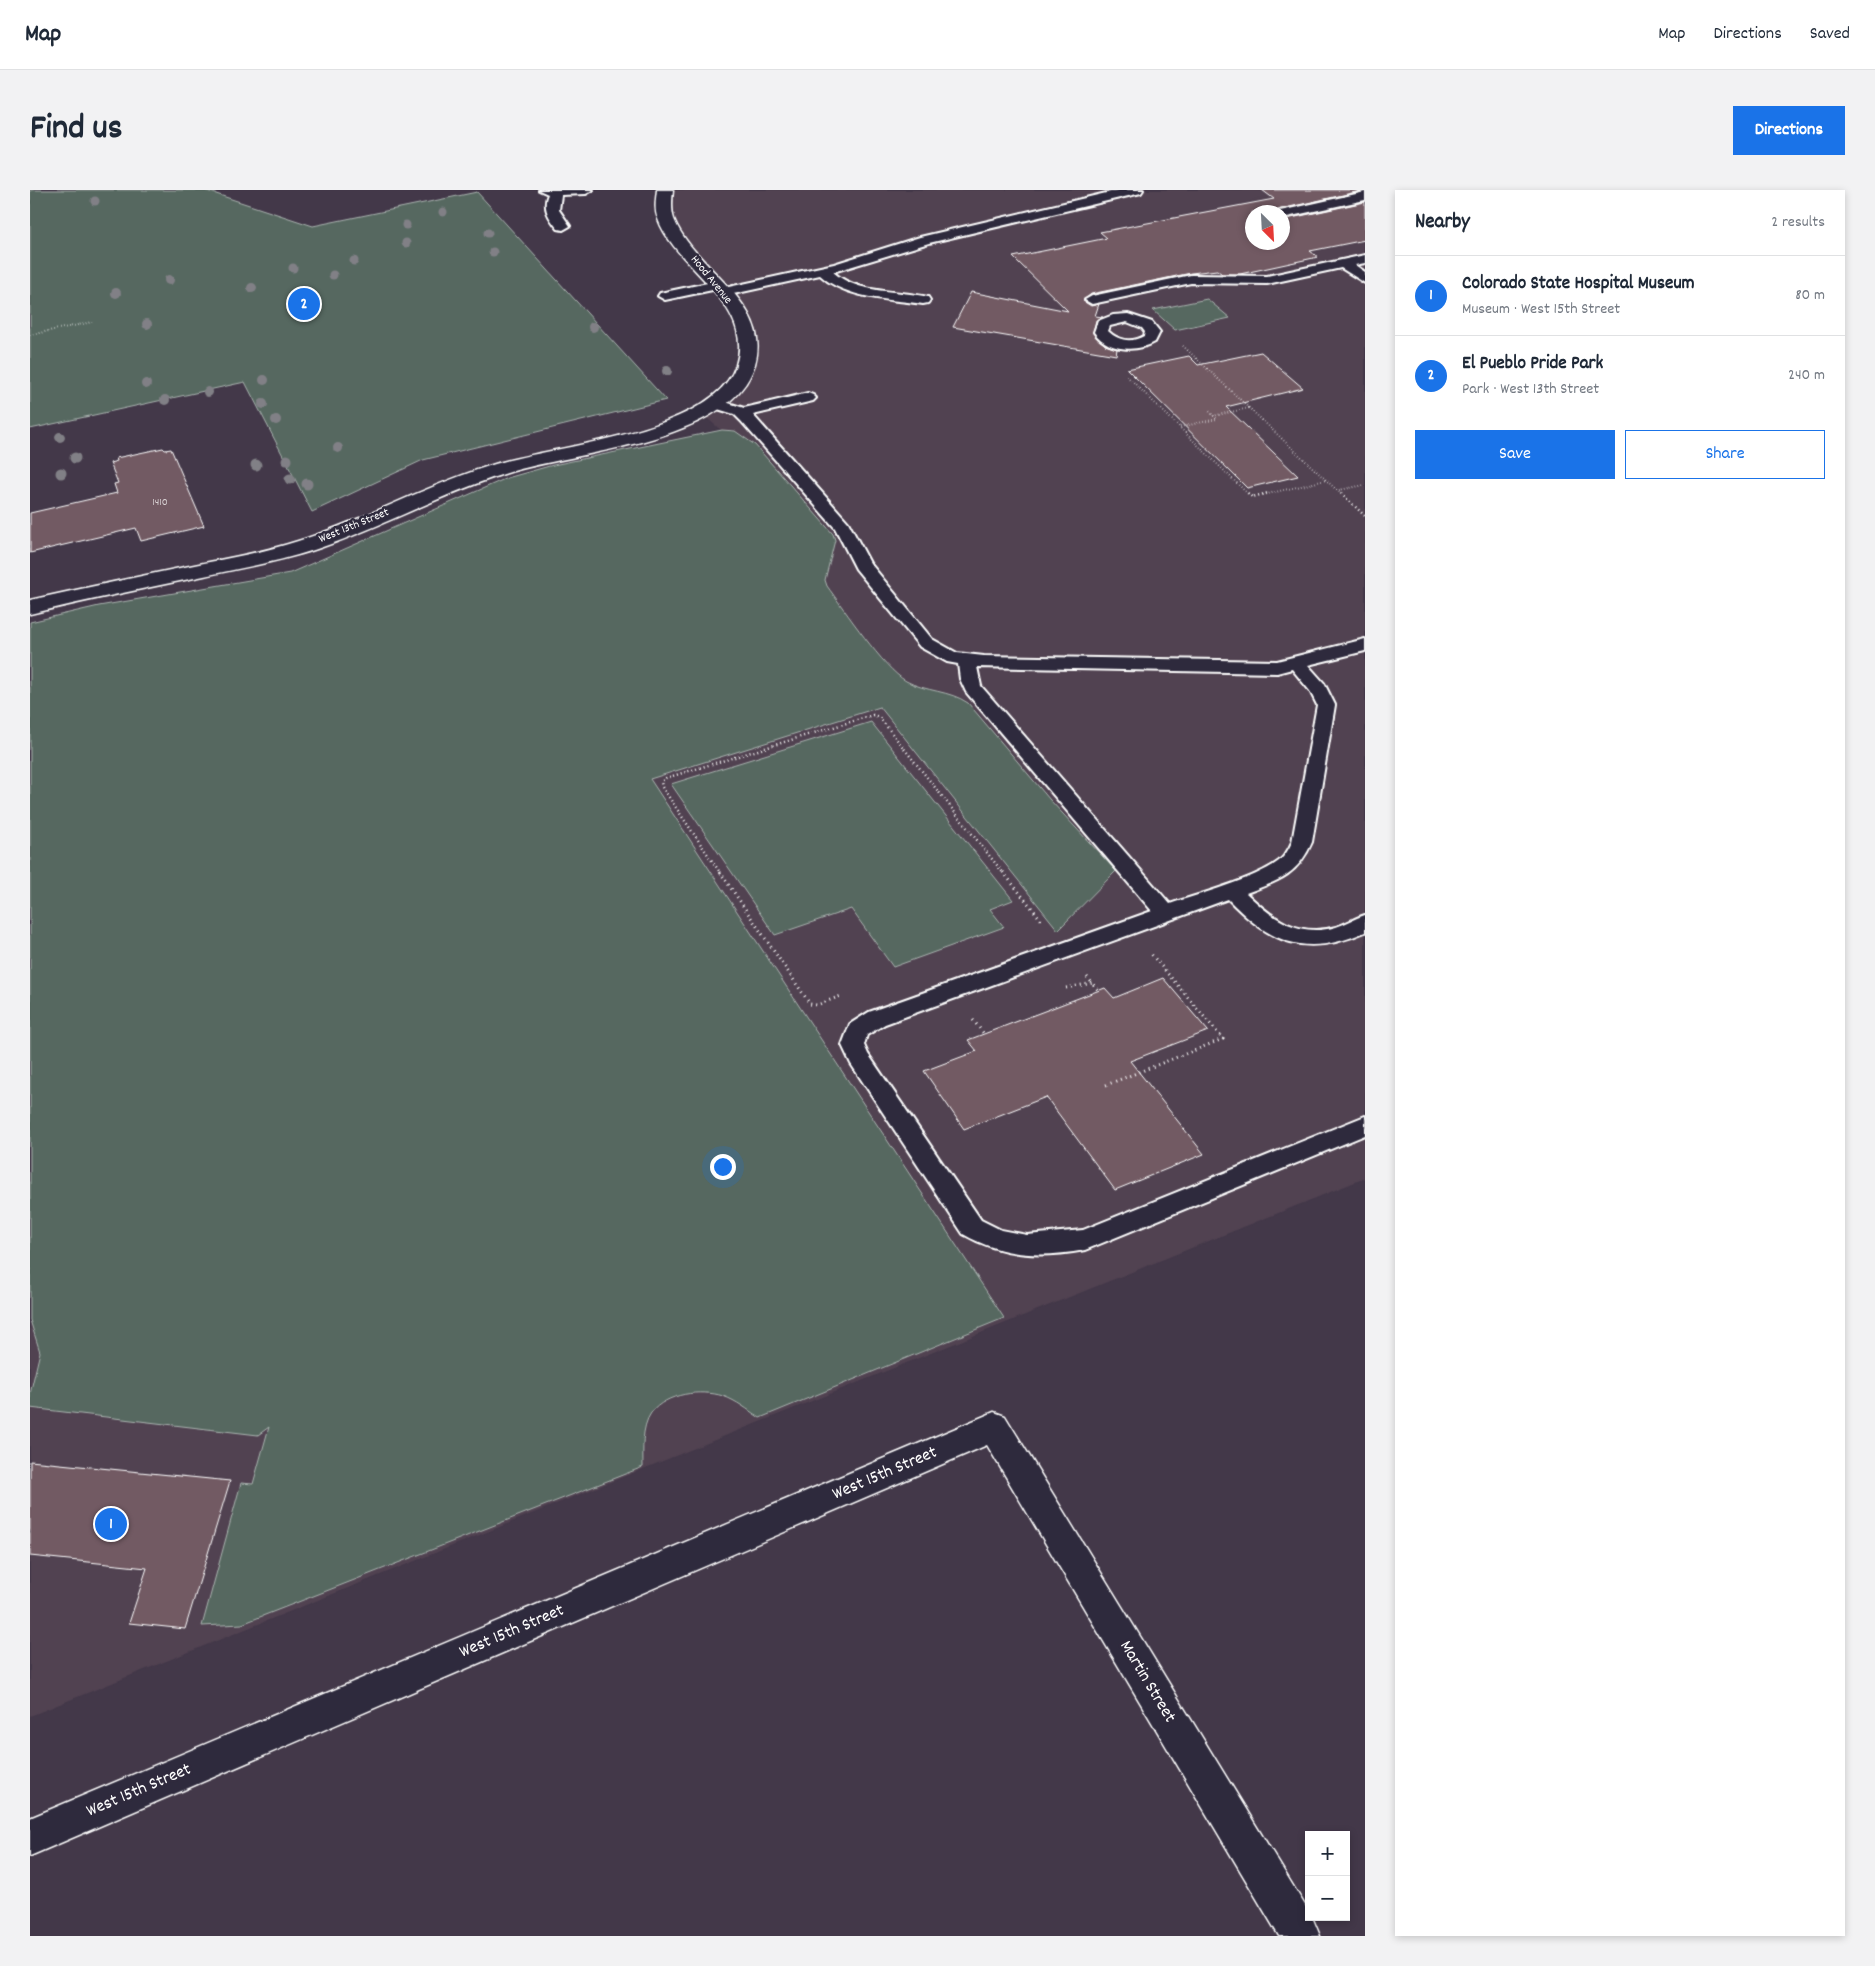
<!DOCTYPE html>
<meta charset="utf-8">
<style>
body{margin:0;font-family:Dekko,sans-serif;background:#f2f2f3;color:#1f2937}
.controls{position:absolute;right:15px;bottom:15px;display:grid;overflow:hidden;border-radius:0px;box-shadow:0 2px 8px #0003}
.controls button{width:45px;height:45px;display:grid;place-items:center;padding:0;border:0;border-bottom:1px solid #e0e1e3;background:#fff;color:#1f2937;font:25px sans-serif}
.compass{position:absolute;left:1215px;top:15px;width:45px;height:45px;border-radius:50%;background:#fff;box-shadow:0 2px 8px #0003;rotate:156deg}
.you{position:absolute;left:692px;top:976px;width:18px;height:18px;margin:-12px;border:4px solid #fff;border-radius:50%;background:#1a73e8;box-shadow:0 0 0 8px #1a73e833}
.badge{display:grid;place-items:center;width:32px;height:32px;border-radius:50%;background:#1a73e8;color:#fff;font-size:16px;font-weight:700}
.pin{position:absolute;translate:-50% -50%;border:2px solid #fff;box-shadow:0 1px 5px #0006}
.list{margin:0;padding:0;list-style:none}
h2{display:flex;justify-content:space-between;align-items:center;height:65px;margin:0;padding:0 20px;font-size:21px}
h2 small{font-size:16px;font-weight:400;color:#747a83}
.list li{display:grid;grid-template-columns:32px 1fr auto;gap:15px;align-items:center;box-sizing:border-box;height:80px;padding:0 20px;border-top:1px solid #e0e1e3}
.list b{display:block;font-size:19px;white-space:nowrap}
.list p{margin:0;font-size:16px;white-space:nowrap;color:#747a83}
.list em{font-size:16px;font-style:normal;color:#747a83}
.actions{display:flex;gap:10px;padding:15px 20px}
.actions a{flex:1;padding:11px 0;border:1px solid #1a73e8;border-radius:0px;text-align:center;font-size:18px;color:#1a73e8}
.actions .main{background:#1a73e8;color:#fff}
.map{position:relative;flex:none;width:1335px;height:1746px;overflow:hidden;border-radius:0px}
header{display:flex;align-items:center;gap:30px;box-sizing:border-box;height:70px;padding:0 25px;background:#fff;border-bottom:1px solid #e0e1e3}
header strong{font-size:24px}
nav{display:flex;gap:28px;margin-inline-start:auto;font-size:18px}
.intro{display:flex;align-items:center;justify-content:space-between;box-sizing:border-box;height:120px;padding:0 30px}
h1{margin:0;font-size:35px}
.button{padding:12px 22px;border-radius:0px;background:#1a73e8;color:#fff;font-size:18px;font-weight:700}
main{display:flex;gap:30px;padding:0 30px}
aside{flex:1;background:#fff;border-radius:0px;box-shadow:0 2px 8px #0003}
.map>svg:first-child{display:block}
</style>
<header>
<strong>Map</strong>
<nav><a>Map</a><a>Directions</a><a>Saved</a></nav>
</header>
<div class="intro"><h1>Find us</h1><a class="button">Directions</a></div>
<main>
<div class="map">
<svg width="1335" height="1746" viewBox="0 0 1335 1746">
<rect width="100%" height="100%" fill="#433849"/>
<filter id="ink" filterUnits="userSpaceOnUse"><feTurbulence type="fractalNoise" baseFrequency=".02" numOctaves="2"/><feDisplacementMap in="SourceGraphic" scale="10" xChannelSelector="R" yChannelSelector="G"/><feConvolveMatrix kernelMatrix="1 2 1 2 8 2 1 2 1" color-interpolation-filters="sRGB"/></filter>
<g filter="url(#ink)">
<path fill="#514251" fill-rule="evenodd" d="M636,0H1335V988L0,1526V432L69,416L260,383L477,288L523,275L691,240L672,224L708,192L718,143L644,44ZM1222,22H1252V52H1222Z"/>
<path fill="#566860" stroke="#aab4b0" d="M0,0H174L283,36L447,2L636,210L393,270L282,322L215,192L0,239Z
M1177,109L1200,128L1145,140L1123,120Z
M692,240L705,241L725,255L803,344L805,350L795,390L797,396C814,419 854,479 876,491C896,502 919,500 938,513L1020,610L1086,681L1028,740L850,517L620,589L974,1128L730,1228C718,1220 707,1211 693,1206C671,1199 636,1203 621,1223C611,1237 613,1261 613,1277L212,1434L172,1436L211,1293L223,1294L239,1237L228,1245L0,1218V1204L10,1162L0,1130V432L69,416L260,383L477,288L523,275Z
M841,532L983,710L960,719L974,737L863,777L821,719L745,745L641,594Z"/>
<path fill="#725a64" stroke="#fff" d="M1232,0H1335L1246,20L1244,22H1222V52H1252V30L1335,12V50L1280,61L1288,67L1210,84H1192L1187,80L1161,83L1061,104L1053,111L1061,116L1069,114L1065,126L1073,127L1066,130L1063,143L1075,155L1087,159L1086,165L923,137L941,102L1038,121L983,67L1077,48L1070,42L1244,9Z
M1231,162L1273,198L1196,217L1268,286L1217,298L1097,179L1159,166L1168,175Z
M133,258L135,260L141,259L174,336L111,351L106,338L0,363V323L87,303L84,294L88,293L80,273L87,271L86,268Z
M1133,788L1178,841L1100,871L1174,964L1085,1000L1016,907L934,939L894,881L947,861L938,850L1075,798L1084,808Z
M0,1271L200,1291L155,1439L99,1433L117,1378L0,1366Z"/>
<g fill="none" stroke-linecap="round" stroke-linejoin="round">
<g stroke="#fff" stroke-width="4">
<path id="service" d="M509,0H563L556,4L531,5L529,20L540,36L533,40L528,39C519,28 512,18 518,4Z
M1089,0H1113L1111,3L899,53L803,82C827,104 868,100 898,107L900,110L898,113L893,114C859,109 816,109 790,85L694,106L687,102L694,98L804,74L890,47Z
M1335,2V10L1252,28V22H1246Z
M1335,65V73L1325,75L1335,82V93L1311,78L1237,94L1161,93L1062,114L1055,110L1062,106L1161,85L1237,86Z
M687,91L692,92L694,95L692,98L635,110L628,106L630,103Z
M1098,124L1122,132L1130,142L1125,152C1106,163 1077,161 1064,142L1068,131L1083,125ZM1097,132L1112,138L1115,142L1114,146C1102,153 1088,151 1078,141L1080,136Z
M778,203L783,205L786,208L783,211L723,225L818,332L840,373L902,449L927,463L954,466L1247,471L1335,449V461L1278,475L1294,493L1305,515L1282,652C1268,685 1248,691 1216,703C1242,728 1268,748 1306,737C1316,734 1325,728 1335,725V742C1276,768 1241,754 1198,709L855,834L837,845L834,855L838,864L951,1030L971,1040L997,1045L1053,1040L1335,926V945L1055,1060C1011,1068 973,1067 933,1044L821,874L812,855L820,834L839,822L1122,721L936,502L930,489L928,474L917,472L890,457L826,379L805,338L711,231L704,224L681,217L678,214L686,209L714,218ZM947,477L1247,483L1262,479L1280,501L1287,515L1262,652C1259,659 1255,666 1249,671C1226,689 1169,704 1140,714L951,496Z"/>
</g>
<g stroke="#fff" stroke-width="3">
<path id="minor" d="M627,0H643C642,9 641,20 644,29C664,79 743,113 725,174C701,254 544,261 477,283C411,304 350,338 284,360C248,372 211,378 174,386C116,398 58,410 0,424V410C58,397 116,385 174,373C206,367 237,361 268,351C335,330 397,295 465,274C526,255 684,243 706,175C726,114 646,79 628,29C624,20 626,9 627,0Z
M964,1222L975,1226L1279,1722V1727H1282L1290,1746H1249L957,1255L0,1666V1628Z"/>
</g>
<path stroke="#fff" stroke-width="2" stroke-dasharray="0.5 2.5" stroke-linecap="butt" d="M0,145L62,132
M1153,156L1312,305
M1097,186L1219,305
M1183,226L1219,218
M1150,237L1187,229L1179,221
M1309,300L1335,295
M1233,305L1296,290"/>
<path stroke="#fff" stroke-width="2.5" stroke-dasharray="1 3" stroke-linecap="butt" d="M1218,303L1222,307L1238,303
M1311,303L1335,326
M691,684L632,597L631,592L636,588L843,525L849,527L974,684"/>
<path stroke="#fff" stroke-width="3" stroke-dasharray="1 4" stroke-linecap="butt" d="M690,682L780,814L787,815L811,806
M973,682L1013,732
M1057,787L1068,800
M1036,798L1063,793
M943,830L954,844
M1076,895L1193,849L1121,764"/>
<use href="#service" fill="#2f2a3d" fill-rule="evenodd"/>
<use href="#minor" fill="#2f2a3d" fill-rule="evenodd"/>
</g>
<g fill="#818086">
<circle cx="65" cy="11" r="4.5"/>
<circle cx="413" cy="22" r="4.5"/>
<circle cx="376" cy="35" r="4.5"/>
<circle cx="458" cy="43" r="4.5"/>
<circle cx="376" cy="53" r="4.5"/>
<circle cx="463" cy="62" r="4.5"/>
<circle cx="324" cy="71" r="4.5"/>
<circle cx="263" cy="78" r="4.5"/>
<circle cx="303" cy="85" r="4.5"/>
<circle cx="139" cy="90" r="5"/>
<circle cx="222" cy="98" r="5"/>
<circle cx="86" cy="103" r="5"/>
<circle cx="262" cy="114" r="5"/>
<circle cx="117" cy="134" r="5"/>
<circle cx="563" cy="137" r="5"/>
<circle cx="637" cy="181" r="5"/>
<circle cx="234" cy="190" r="5"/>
<circle cx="116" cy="194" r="5"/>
<circle cx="178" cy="202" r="5"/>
<circle cx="135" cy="210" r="5"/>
<circle cx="233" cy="214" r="5"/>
<circle cx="246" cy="230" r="5"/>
<circle cx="30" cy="247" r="5"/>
<circle cx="308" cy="258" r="5"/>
<circle cx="45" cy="268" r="5.5"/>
<circle cx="257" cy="270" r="5.5"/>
<circle cx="226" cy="275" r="5.5"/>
<circle cx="31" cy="283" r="5.5"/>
<circle cx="260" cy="289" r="5.5"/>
<circle cx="277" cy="294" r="5.5"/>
</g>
</g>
<g text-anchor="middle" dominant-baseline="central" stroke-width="5" stroke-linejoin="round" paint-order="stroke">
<g font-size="11" fill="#dcd6d8">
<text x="130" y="313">1410</text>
</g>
<g font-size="12" fill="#fff" stroke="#2f2a3d">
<text transform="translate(681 90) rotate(51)">Hood Avenue</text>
<text transform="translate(324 336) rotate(-22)">West 13th Street</text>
</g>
<g font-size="18" fill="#fff" stroke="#2f2a3d">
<text transform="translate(855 1284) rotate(-23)">West 15th Street</text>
<text transform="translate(482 1442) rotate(-23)">West 15th Street</text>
<text transform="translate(1117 1492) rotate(59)">Martin Street</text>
<text transform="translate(109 1601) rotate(-23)">West 15th Street</text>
</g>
</g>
</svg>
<div class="controls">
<button>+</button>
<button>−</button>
</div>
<svg class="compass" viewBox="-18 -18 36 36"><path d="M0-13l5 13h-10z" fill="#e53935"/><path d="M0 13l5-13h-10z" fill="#747a83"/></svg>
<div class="you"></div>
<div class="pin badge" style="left:81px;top:1334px">1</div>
<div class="pin badge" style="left:274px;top:114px">2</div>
</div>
<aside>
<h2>Nearby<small>2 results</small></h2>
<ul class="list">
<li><span class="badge">1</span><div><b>Colorado State Hospital Museum</b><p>Museum · West 15th Street</p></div><em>80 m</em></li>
<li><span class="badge">2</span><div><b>El Pueblo Pride Park</b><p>Park · West 13th Street</p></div><em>240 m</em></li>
</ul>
<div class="actions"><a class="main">Save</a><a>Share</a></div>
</aside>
</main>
